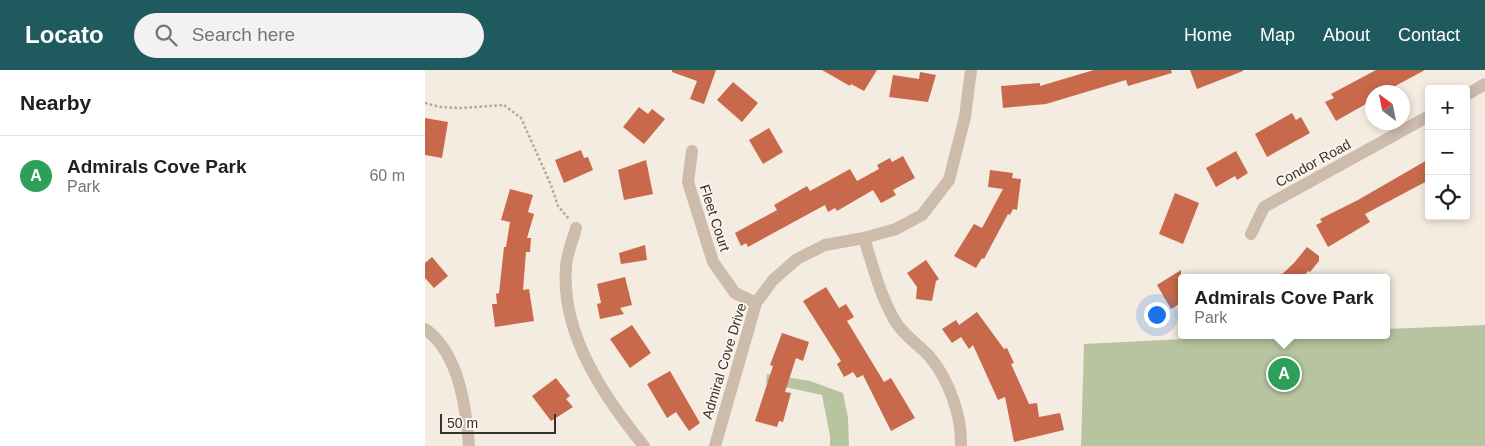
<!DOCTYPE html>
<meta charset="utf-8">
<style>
body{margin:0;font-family:Arial,sans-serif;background:#f2f2f2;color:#202124}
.controls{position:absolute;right:15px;top:15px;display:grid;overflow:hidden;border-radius:5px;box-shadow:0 2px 8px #0003}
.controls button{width:45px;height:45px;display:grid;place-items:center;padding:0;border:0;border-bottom:1px solid #e0e0e0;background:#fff;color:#202124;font:25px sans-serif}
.compass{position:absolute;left:940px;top:15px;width:45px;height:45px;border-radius:50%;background:#fff;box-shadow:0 2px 8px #0003;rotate:328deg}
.scale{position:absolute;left:15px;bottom:12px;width:116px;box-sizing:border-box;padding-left:5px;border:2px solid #3b302b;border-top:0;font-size:14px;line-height:18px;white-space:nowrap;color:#3b302b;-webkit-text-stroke:4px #fbf5ee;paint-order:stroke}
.you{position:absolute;left:731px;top:244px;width:18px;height:18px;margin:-12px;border:4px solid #fff;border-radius:50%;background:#1a73e8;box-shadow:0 0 0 8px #1a73e833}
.badge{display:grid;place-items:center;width:32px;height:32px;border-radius:50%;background:#1f5a5e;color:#fff;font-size:16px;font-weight:700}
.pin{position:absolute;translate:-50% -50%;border:2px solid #fff;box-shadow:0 1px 5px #0006}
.popup{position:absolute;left:753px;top:204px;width:212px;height:65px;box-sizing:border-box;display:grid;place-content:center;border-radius:5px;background:#fff;filter:drop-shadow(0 1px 4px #0005);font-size:16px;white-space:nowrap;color:#757577}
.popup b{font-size:19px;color:#202124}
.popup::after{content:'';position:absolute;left:50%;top:100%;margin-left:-10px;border:10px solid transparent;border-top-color:#fff}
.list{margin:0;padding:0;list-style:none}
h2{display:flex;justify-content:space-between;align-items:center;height:65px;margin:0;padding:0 20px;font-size:21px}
h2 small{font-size:16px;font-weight:400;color:#757577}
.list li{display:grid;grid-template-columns:32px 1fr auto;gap:15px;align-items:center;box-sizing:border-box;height:80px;padding:0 20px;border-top:1px solid #e0e0e0}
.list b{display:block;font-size:19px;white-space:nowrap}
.list p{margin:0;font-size:16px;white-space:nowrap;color:#757577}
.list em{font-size:16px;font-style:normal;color:#757577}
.icon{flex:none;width:28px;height:28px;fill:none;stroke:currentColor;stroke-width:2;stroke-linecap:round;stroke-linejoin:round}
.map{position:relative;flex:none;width:1060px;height:376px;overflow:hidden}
header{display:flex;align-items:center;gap:30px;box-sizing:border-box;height:70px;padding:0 25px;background:#1f5a5e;color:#fff}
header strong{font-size:24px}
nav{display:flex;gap:28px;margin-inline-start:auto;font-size:18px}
.search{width:350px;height:45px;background:#f2f2f2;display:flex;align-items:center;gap:12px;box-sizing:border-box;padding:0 18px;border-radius:28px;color:#757577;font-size:19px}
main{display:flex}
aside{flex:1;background:#fff}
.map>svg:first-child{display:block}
</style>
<header>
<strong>Locato</strong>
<div class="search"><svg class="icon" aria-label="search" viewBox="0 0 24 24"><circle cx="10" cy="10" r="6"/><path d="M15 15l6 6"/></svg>Search here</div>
<nav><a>Home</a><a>Map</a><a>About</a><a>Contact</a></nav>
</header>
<main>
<aside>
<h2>Nearby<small></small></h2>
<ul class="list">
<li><span class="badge" style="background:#2e9e5b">A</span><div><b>Admirals Cove Park</b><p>Park</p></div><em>60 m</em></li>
</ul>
</aside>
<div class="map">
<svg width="1060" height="376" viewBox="0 0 1060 376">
<rect width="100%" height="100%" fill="#f4ebe1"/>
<path fill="#b8c4a0" d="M1060,255V376H656L659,274L837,265H962V259Z
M342,304L385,311L418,323L423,348L424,376H405V366L397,325L341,313Z"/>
<path fill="#c8694b" d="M247,0H291L279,34L265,29L272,11L247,2Z
M397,0H452L439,21L426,14L425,16Z
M669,0H746L747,3L703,16L701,10L621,34L578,38L576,16L615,13V16Z
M765,0H818V1L772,19Z
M951,0H1000L959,22H948V30L911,51L900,32L909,28L906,24Z
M495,2L511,5L503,32L464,27L468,5L494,9Z
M308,12L333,33L317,52L292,30Z
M214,37L223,44L227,39L240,49L219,74L198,57Z
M867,43L871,50L876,47L885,63L842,87L830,64Z
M0,48L23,52L17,88L0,85Z
M344,58L358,82L338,94L324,70Z
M156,80L159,88L163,87L168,100L139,113L130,90Z
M811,81L823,103L812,110L810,106L791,117L781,98Z
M478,86L490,108L468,120L471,125L456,133L448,120L412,141L410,138L403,142L400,135L323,177L321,173L316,176L310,163L352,140L349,135L382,116L385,121L425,99L432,111L454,99L452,95L465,88L467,92Z
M1004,89V110L940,144L945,152L903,177L891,155L897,152L895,149L933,130Z
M221,90L228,124L199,130L193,100Z
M565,100L588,103L587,108L596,109L592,140L588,139L585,145L583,144L559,189L557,188L551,198L529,186L549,154L557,158L578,119L563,117Z
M85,119L108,125L103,142L109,144L102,168H106L105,182H101L98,220L104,219L109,251L70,257L67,234H72L71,224L74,223L79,177H81L85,152L76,150Z
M750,123L774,133L758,174L734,164Z
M220,175L222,190L196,194L194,183Z
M882,177L894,186V191L885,202L883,201L878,208H853L869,193Z
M7,187L23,206L9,218L0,208V193Z
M501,190L514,209L511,211L507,231L491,229L492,217L482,203Z
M756,200V233L746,239L732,215Z
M200,207L207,235L195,238L199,244L175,249L172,234L176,233L172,214Z
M401,217L414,238L421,234L429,247L422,251L459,312L466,308L490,348L466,361L438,305L432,308L428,302L419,307L412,294L416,291L378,231Z
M552,242L579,279L582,278L589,293L586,294L604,334L612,333L614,347L635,343L639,360L589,372L580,327L573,330L548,275L544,279L536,267L527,273L517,259L531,250L534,255Z
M207,255L226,283L205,298L185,269Z
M357,263L384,272L378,291L371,288L360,322L366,323L358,352L354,351L352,357L330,351L348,296L345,295Z
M245,301L275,353L264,361L251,342L242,348L222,314Z
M131,308L145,326L141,329L148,337L126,351L107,326Z"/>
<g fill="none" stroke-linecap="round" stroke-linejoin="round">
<path stroke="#b9a596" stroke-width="2.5" stroke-dasharray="2.5 2.5" stroke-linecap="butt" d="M0,33L15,37L36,38L79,35L96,48L126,115L133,136L144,149"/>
<path stroke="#cdbbac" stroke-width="12" d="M1041,25L1060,14
M267,81L263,112L288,192L310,223L331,233
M151,158C148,170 141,185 141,198C136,264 179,327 219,376
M826,164L839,137L1004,46
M439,168C448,197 455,225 470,251C478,265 494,275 505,287C524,310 537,346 536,376
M0,259C34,283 41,337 44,376
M290,376L331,233L348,210L372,189L400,175L439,168L471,159L497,145L524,110L540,47L546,0"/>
</g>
<g text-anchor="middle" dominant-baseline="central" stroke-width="4" stroke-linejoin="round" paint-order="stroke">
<g font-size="14" fill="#3b302b" stroke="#fbf5ee">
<text transform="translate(888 93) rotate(-29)">Condor Road</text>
<text transform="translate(290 148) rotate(72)">Fleet Court</text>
<text transform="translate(299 291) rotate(-73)">Admiral Cove Drive</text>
</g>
</g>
</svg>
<div class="controls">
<button>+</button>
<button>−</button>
<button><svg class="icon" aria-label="locate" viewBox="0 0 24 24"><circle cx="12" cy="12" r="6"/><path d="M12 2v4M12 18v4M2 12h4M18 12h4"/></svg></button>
</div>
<svg class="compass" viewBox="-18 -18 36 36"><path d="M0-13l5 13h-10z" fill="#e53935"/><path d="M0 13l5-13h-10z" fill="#757577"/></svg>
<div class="scale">50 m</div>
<div class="you"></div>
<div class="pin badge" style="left:859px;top:304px;background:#2e9e5b">A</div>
<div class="popup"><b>Admirals Cove Park</b>Park</div>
</div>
</main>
